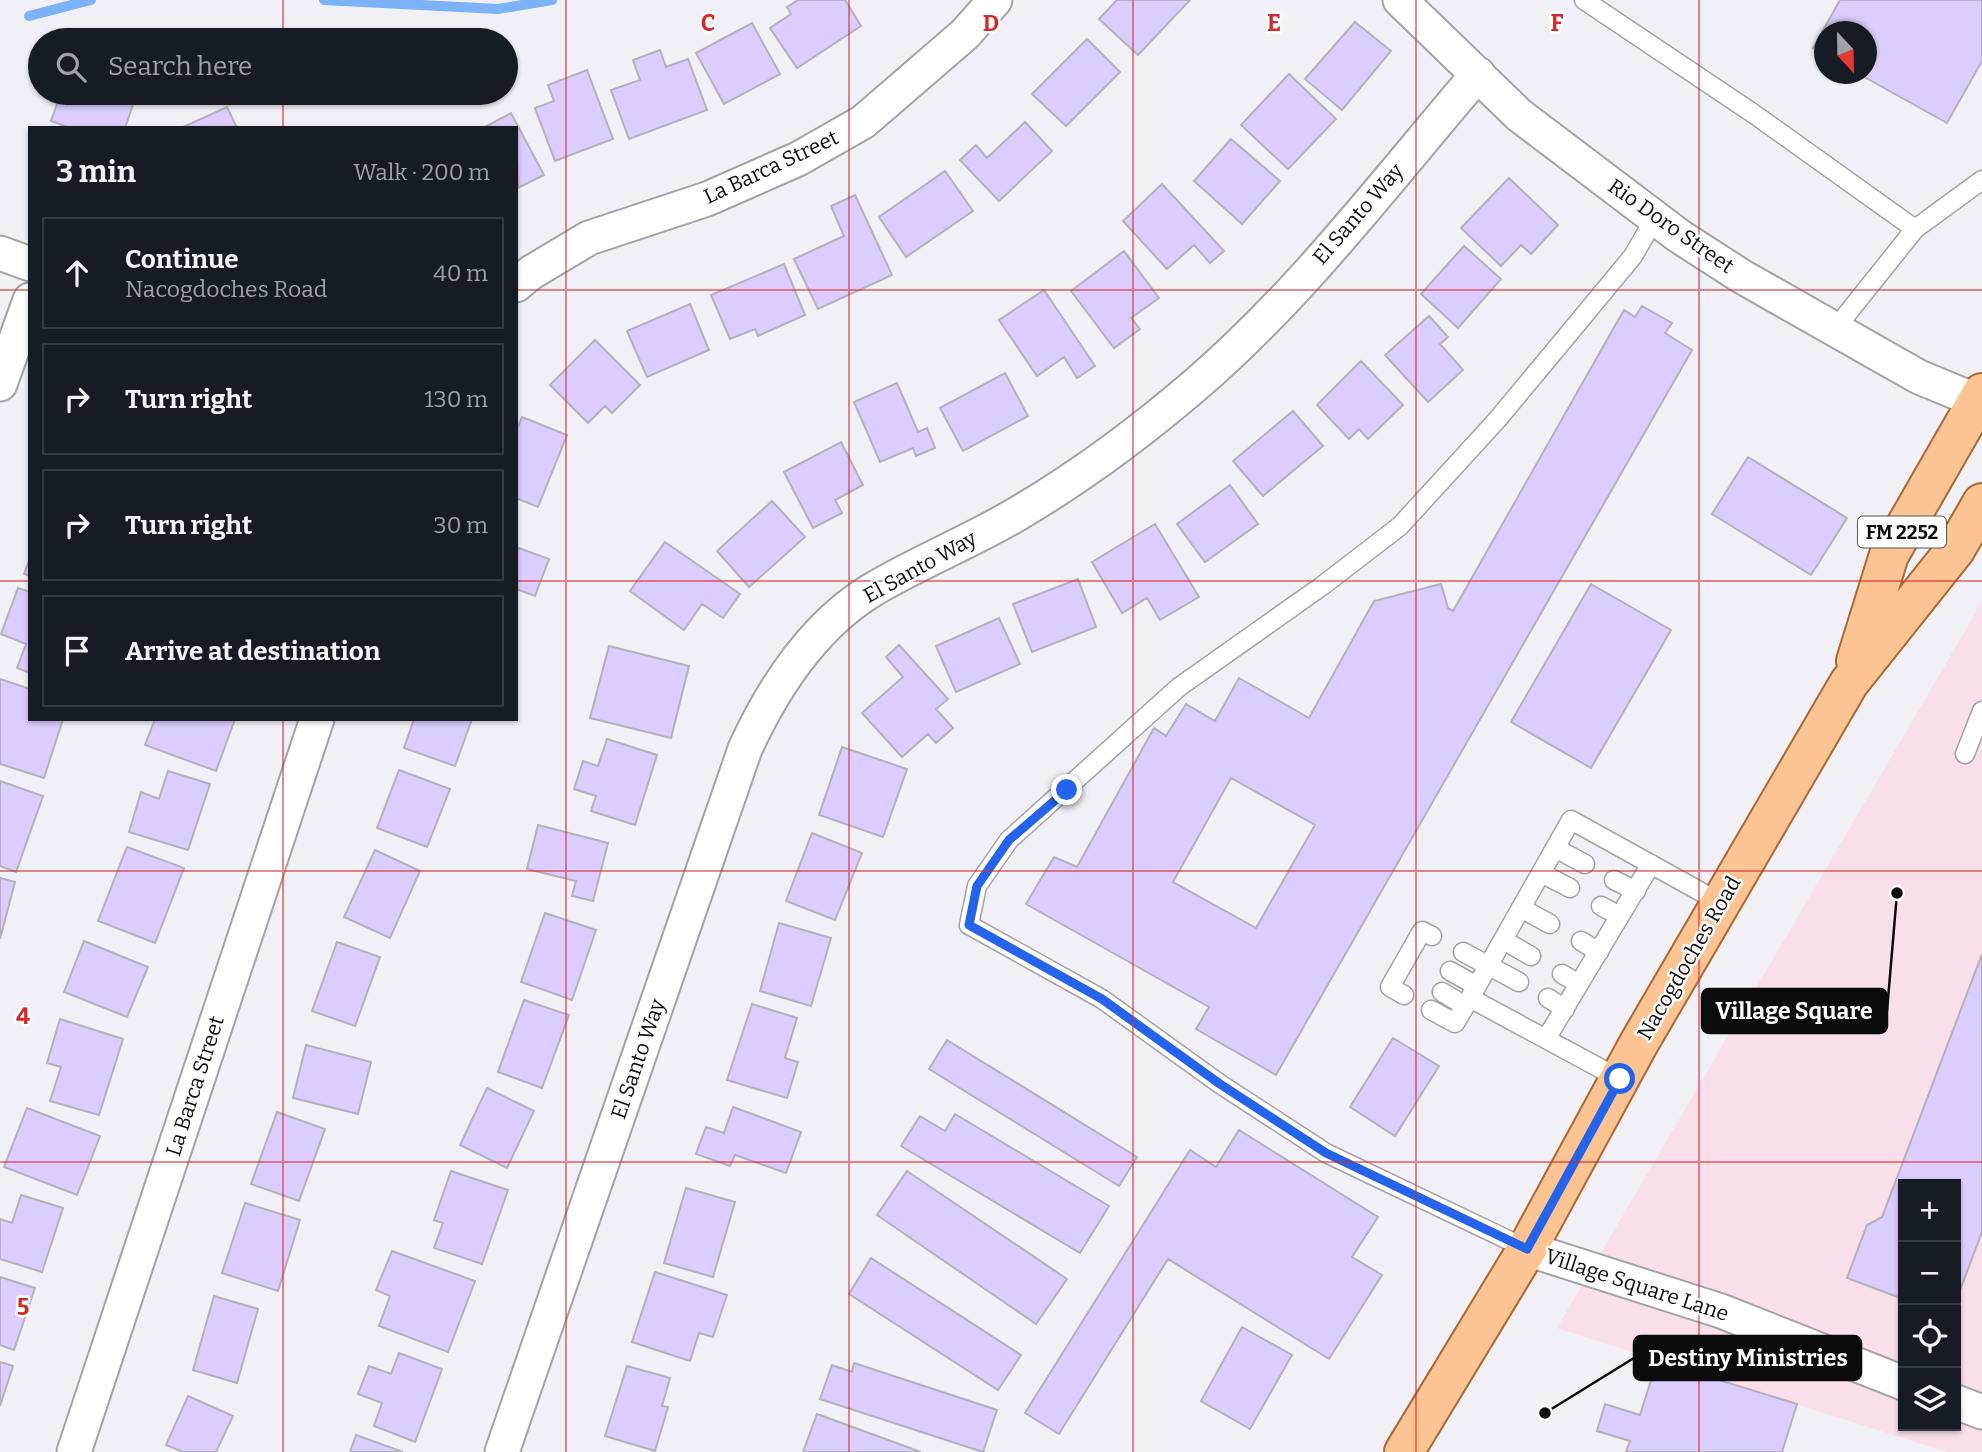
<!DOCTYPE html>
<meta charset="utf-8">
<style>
body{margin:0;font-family:Bitter,serif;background:#242831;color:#f1f3f6}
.controls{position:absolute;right:21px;bottom:21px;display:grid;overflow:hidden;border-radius:0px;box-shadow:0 2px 5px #0004}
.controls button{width:63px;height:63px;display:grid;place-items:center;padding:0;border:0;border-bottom:2px solid #363941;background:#171b24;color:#f1f3f6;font:35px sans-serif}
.compass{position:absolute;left:1814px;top:21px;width:63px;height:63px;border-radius:50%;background:#171b24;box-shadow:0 2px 5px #0004;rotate:158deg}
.stop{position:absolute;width:21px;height:21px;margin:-16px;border:5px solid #2563eb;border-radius:50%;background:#fff}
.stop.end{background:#2563eb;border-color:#fff;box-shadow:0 2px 7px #0008}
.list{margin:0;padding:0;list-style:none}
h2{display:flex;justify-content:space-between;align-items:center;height:91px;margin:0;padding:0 28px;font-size:30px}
h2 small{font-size:23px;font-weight:400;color:#9ea1a6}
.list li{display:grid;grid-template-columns:46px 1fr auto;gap:21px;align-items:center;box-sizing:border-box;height:112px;margin:0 14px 14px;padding:0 14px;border:2px solid #363941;border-radius:0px}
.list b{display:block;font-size:26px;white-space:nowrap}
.list p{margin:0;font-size:23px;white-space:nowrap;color:#9ea1a6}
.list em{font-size:23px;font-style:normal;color:#9ea1a6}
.icon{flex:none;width:38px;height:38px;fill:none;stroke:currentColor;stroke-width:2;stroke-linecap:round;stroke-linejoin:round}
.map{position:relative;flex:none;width:1982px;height:1452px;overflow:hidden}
.search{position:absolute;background:#171b24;box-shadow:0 2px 5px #0004;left:28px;top:28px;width:490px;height:77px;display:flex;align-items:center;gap:18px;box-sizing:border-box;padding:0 24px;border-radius:38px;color:#9ea1a6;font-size:26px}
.panel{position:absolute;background:#171b24;box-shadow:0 2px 5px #0004;left:28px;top:126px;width:490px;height:595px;border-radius:0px}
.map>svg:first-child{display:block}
</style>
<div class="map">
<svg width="1982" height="1452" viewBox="0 0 1982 1452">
<rect width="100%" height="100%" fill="#f1f0f6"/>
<path fill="#f8dfe9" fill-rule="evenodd" d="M1982,602V1452H1947L1557,1328ZM1903,1184H1956V1426H1903Z"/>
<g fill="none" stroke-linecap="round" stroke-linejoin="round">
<path stroke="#7bb2f8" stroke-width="10" d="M324,0L498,9L552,0
M29,16L91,0"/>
</g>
<path fill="#dbcdff" stroke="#b4b2b8" stroke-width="2" fill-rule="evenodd" d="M798,0H845L861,26L797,68L770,28L791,14L787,7Z
M1117,0H1190L1138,55L1099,19Z
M1840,0H1982V61L1947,123L1859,74H1867V32H1825V54L1813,48Z
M1355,22L1391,51L1342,110L1305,79Z
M752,23L780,74L724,104L696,53Z
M1087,39L1120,72L1066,126L1032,94Z
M660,50L666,67L688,59L707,110L629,139L611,90L640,80L633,60Z
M587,70L613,139L555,161L535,108L554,101L548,85Z
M1289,74L1336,119L1288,169L1241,125Z
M61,93H137L125,128H70L51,121Z
M227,107L237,128H181Z
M511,113L544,175L518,188L516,128H483Z
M1025,122L1052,151L999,201L960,160L976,145L987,158Z
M1231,139L1280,181L1242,224L1194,181Z
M945,171L973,211L906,257L879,217Z
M1509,178L1558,225L1531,254L1521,245L1501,266L1461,228Z
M1162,184L1224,251L1210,263L1194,245L1167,269L1123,221Z
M855,195L892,275L818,309L794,259L844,236L831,206Z
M1464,246L1501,279L1458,328L1421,294Z
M1124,251L1159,298L1131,318L1140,329L1114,348L1071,291Z
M784,264L805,315L758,336L755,329L730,339L711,295Z
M1044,290L1095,366L1077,378L1064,357L1037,376L999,320Z
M690,304L709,350L647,377L627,331Z
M1642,306L1672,323L1665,333L1692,350L1276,1075L1196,1029L1209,1007L1026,904L1054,857L1077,867L1154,728L1166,736L1186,704L1215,721L1239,678L1309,718L1374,601L1441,584L1448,608L1453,611L1624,310L1635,317ZM1231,778L1315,825L1256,928L1173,882Z
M1429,316L1448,337L1440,344L1463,370L1428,402L1385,355Z
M595,340L640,385L612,413L605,406L588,423L550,385Z
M1361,361L1403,405L1368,439L1359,429L1349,439L1317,405Z
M1005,373L1028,416L963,451L940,408Z
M897,383L918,432L927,428L935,448L916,456L913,448L880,462L854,402Z
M1293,411L1323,446L1263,496L1233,461Z
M522,417L567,435L538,507L516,498V432Z
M841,442L863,485L835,500L842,513L813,528L784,472Z
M1748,457L1847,518L1811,575L1712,514Z
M1230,485L1258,524L1205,562L1177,524Z
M772,501L805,537L749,587L717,551Z
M1155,524L1199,597L1160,620L1147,598L1122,613L1092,562Z
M665,542L740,594L723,618L702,604L684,630L630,591Z
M516,547L549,559L535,596L516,589Z
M30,558V576L24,574Z
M1078,579L1096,627L1032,652L1013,604Z
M1591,584L1671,630L1591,768L1511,722Z
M18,588L30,592V673L17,668L26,644L1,634Z
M999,618L1020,664L956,692L936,646Z
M899,645L948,699L936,709L953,728L936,743L928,734L902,757L862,713L903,677L886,657Z
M609,646L689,666L671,738L590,718Z
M0,679L30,689V719H63L44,778L0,764Z
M155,719H235L216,771L145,745Z
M414,719H472L455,766L404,748Z
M607,739L657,755L635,825L591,811L596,796L574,789L583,761L598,766Z
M842,747L907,769L883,837L819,815Z
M399,770L450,789L427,847L377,828Z
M168,771L210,784L188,850L129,832L141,792L159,799Z
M0,781L43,796L16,872L0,866Z
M538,825L608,843L593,901L572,896L576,881L527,869Z
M812,833L862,853L835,920L786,901Z
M127,847L184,868L155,943L98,921Z
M375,850L420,871L390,938L344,917Z
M0,878L15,882L0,939Z
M545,913L596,930L572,1000L521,982Z
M779,923L831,938L811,1006L760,991Z
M84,941L148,967L127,1017L64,992Z
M337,942L380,957L355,1026L312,1011Z
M1982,954V1232L1956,1301V1184H1903V1299L1847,1278L1867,1225L1882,1217Z
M524,1000L569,1015L542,1088L498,1072Z
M752,1004L797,1018L785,1058L798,1062L787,1098L727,1080Z
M60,1019L123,1039L99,1115L50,1101L61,1067L47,1063Z
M1393,1038L1439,1066L1395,1136L1350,1107Z
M947,1040L1137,1157L1119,1186L929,1069Z
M306,1045L371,1062L358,1114L293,1098Z
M487,1088L534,1111L507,1168L460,1145Z
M733,1107L801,1132L786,1173L735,1155L730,1166L696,1154L706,1127L724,1133Z
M27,1108L100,1136L77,1195L4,1167Z
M277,1112L325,1129L299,1201L251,1184Z
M955,1114L1109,1206L1080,1253L901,1146L920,1116L945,1131Z
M1239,1130L1378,1217L1352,1257L1382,1275L1329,1359L1168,1259L1059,1434L1025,1413L1190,1150L1216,1167Z
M451,1171L508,1190L482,1264L434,1248L443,1223L434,1220Z
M907,1171L1067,1279L1036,1324L877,1215Z
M686,1188L735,1202L713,1277L664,1263Z
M21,1195L63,1208L42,1272L0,1259V1219L12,1223Z
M245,1203L300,1220L278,1291L222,1273Z
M392,1251L475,1281L448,1352L379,1326L390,1296L376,1290Z
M871,1258L1021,1355L998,1390L849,1294Z
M655,1272L727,1295L713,1337L699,1333L690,1361L632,1342Z
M0,1277L35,1288L14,1350L0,1345Z
M214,1296L258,1309L237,1383L193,1370Z
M1242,1327L1292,1355L1250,1429L1201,1401Z
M399,1353L442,1369L415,1442L374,1426L382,1403L358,1394L369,1366L391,1374Z
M1657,1361L1797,1404L1782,1452H1626L1630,1441L1597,1431L1605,1404L1640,1415Z
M0,1362L13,1366L0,1406Z
M854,1363L997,1410L983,1452L820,1399L832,1365L852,1372Z
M627,1366L670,1378L662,1406L668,1407L655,1451L605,1436Z
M188,1396L233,1416L216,1452H183L166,1445Z
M817,1414L921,1452H803Z
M356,1435L403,1452H350Z"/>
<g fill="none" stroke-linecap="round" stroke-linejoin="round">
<g stroke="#a3a2a7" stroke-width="21">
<path id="lane" d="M1584,0L1754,114L1915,229
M1835,329L1915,229L1982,180
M1965,754L1982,711
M1555,848L1585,864
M1541,873L1570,888
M1614,880L1636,891
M1601,906L1620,916
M1521,908L1550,924
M1503,940L1531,956
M1581,941L1599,952
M1463,952L1519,982
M1450,971L1477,986
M1562,974L1579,984
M1442,992L1465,1006
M1404,995L1390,987L1422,931L1432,936
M1548,998L1565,1009
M1431,1010L1455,1023L1470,998
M1546,1039L1651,864
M1620,1079L1470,998L1571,820L1721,903
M1527,1249L1326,1153L1220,1084L1102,999L969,925L977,886L1009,840L1179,687L1322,586L1400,526L1497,420L1566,337L1633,256L1655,218"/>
</g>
<g stroke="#a3a2a7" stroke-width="37">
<path id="street" d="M1400,0L1519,115L1679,236L1741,276L1919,377L1977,401
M0,253L30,264
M516,285L532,272L589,238L707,199L798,159L863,122L965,34L995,0
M0,384L30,300
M1527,1249L1721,1311L1903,1383
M1956,1402L1982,1412
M74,1452L317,719
M502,1452L745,749C773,688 813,626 872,590C919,562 970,542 1017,514C1080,477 1138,434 1193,387C1300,296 1387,180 1478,74"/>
</g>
<g stroke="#a76a35" stroke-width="42">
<path id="primary" d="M1856,661L1889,555L1982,393
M1404,1452L1527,1249L1639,1043L1849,683L1955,550L1982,503"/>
</g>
<use href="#lane" stroke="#fff" stroke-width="18"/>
<use href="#street" stroke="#fff" stroke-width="33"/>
<use href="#primary" stroke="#fcc493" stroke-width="38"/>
</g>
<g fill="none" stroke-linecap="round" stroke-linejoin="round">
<path stroke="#2563eb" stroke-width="9" d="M1067,790L1009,840L977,886L969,925L1102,999L1220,1084L1326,1153L1527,1249L1620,1079"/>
</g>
<path fill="none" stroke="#d62828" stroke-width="2" stroke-opacity="0.55" d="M283,0V40M566,0V1452M849,0V1452M1133,0V1452M1416,0V1452M1699,0V1452M283,93V128M0,290H30M516,290H1982M0,581H30M516,581H1982M283,719V1452M0,871H1982M0,1162H1982"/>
<g text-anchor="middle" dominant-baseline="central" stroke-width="5" stroke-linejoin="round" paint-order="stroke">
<rect fill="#fefefe" stroke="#555455" stroke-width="2" x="1858" y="516.5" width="88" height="31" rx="5"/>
<g font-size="19" font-weight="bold" fill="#0c0b0d">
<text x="1902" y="532">FM 2252</text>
</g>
<g font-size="21" fill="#0c0b0d" stroke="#fefefe">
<text transform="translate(771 167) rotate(-25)">La Barca Street</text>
<text transform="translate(1358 214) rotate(-49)">El Santo Way</text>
<text transform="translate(1671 226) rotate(35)">Rio Doro Street</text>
<text transform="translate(920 567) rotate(-29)">El Santo Way</text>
<text transform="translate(1689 958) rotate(-60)">Nacogdoches Road</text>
<text transform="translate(638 1059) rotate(-71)">El Santo Way</text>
<text transform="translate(195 1086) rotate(-72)">La Barca Street</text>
<text transform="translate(1637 1285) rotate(18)">Village Square Lane</text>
</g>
</g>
<g font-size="23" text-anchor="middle" font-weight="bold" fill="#d62828" stroke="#fefefe" stroke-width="5" stroke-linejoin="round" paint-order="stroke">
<text x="708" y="31">C</text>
<text x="991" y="31">D</text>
<text x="1274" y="31">E</text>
<text x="1557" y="31">F</text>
<text x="23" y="1024">4</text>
<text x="23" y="1315">5</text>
</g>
<path fill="none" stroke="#0c0b0d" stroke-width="2.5" d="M1897 893L1887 1011M1545 1413L1634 1358"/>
<g fill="#0c0b0d" stroke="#fefefe" stroke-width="2.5">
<circle cx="1897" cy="893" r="7"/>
<circle cx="1545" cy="1413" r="7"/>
</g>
<g fill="#0c0b0d" stroke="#0c0b0d" stroke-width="2.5">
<rect x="1702" y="989" width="185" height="44" rx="7"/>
<rect x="1634" y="1336" width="227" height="44" rx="7"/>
</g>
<g font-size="23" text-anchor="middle" font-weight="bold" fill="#fff">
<text x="1794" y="1019">Village Square</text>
<text x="1748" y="1366">Destiny Ministries</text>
</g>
</svg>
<div class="controls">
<button>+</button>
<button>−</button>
<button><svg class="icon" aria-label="locate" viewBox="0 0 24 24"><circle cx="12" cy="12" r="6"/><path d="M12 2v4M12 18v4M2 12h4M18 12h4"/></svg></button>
<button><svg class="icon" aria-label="layers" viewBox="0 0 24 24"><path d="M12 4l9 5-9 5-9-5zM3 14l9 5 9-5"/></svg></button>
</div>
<svg class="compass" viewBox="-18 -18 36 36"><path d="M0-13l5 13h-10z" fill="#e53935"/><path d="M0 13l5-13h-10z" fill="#9ea1a6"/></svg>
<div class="stop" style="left:1620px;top:1079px"></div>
<div class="stop end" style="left:1067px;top:790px"></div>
<div class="search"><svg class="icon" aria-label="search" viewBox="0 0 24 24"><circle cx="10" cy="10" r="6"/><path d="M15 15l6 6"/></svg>Search here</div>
<section class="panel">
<h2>3 min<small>Walk · 200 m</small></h2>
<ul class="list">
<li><svg class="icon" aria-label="ahead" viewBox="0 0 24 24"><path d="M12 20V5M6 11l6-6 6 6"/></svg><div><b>Continue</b><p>Nacogdoches Road</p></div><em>40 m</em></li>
<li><svg class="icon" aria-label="right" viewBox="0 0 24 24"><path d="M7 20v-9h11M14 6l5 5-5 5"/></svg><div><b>Turn right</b></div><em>130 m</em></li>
<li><svg class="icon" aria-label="right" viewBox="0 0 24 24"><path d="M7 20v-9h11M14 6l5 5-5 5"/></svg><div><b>Turn right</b></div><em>30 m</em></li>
<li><svg class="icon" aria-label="arrive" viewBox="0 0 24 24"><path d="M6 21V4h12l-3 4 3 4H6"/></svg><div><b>Arrive at destination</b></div></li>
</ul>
</section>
</div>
